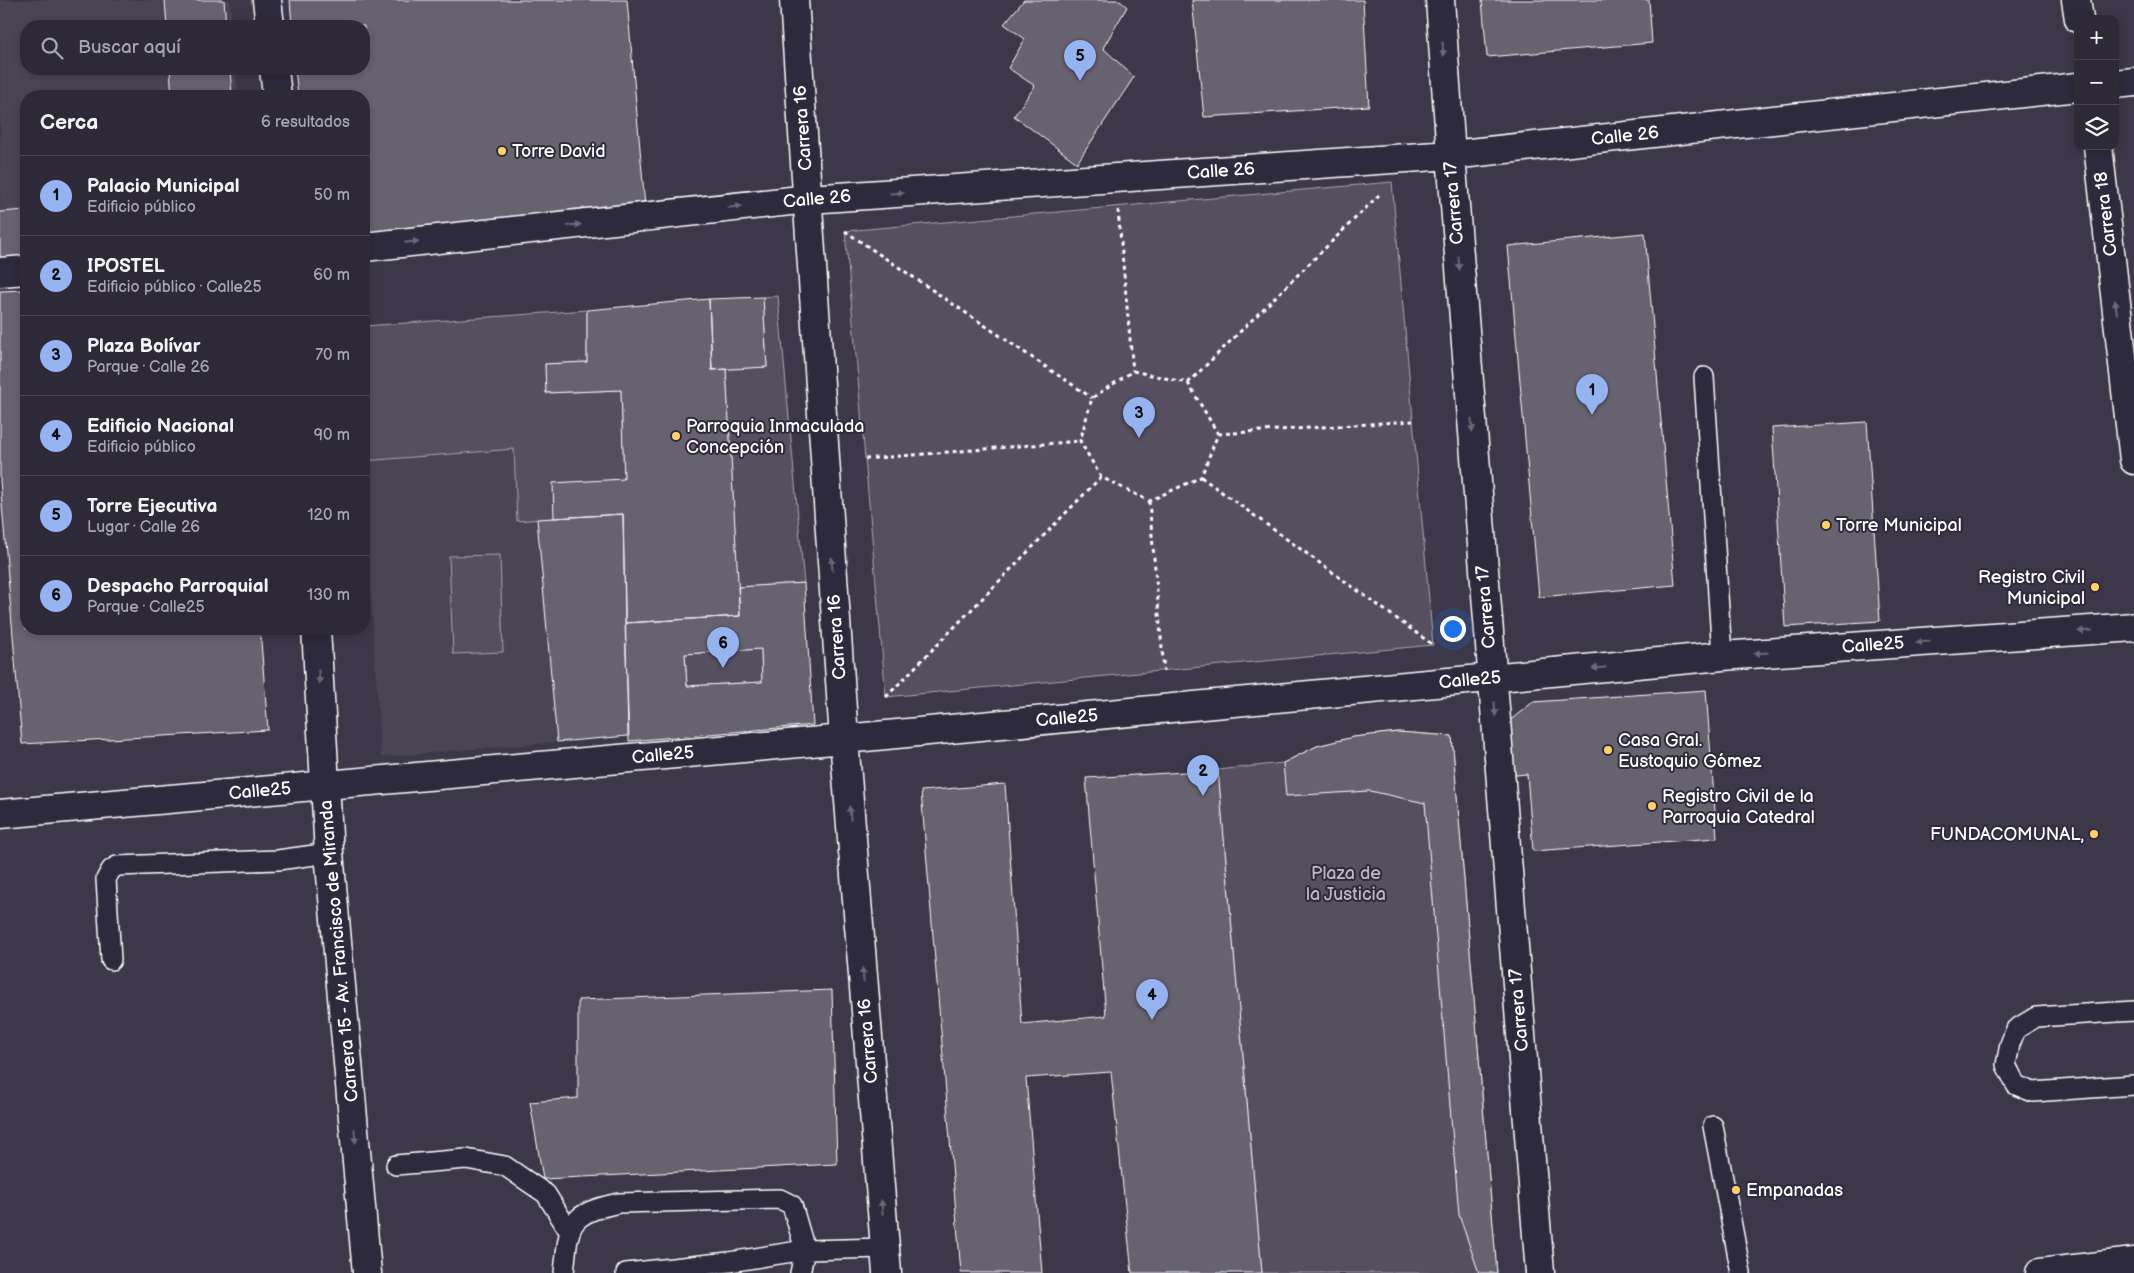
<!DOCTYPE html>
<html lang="es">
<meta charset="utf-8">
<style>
body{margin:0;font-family:"Balsamiq Sans",sans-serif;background:#35313f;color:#f1f3f6}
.controls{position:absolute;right:15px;top:15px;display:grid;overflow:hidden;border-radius:10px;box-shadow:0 2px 8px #0003}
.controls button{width:45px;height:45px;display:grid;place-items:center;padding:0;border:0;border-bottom:1px solid #484552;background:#2d2937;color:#f1f3f6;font:25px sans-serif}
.you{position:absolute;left:1452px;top:628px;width:18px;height:18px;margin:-12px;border:4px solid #fff;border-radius:50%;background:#1a73e8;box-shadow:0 0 0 8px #1a73e833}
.badge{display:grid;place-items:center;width:32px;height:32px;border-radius:50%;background:#95b2f1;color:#111;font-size:16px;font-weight:700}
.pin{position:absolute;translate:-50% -41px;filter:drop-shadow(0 1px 2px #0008)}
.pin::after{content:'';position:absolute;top:26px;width:18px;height:15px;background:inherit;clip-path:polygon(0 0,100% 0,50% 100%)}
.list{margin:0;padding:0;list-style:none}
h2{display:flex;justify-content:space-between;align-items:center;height:65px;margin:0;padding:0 20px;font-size:21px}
h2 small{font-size:16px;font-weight:400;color:#a7a6ad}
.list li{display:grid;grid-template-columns:32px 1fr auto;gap:15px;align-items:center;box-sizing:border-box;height:80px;padding:0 20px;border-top:1px solid #484552}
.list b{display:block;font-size:19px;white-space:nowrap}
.list p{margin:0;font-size:16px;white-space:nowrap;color:#a7a6ad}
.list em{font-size:16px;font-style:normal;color:#a7a6ad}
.icon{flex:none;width:28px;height:28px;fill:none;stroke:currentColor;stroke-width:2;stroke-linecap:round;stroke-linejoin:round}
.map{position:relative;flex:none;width:2134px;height:1273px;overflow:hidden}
.search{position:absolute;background:#2d2937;box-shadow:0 2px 8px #0003;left:20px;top:20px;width:350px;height:55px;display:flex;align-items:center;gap:12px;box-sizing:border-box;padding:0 18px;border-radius:20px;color:#a7a6ad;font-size:19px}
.panel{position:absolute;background:#2d2937;box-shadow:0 2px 8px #0003;left:20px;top:90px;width:350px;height:545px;border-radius:20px}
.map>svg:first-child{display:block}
</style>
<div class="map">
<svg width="2134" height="1273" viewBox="0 0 2134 1273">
<rect width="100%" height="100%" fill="#3c3749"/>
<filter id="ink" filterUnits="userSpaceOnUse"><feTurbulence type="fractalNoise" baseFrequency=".02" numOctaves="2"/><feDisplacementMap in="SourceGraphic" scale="10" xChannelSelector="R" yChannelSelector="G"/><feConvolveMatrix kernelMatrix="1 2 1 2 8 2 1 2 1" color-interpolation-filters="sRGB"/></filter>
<g filter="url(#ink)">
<path fill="#494455" d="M0,0H230L232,26H26V69H236L238,96H26V262L0,264Z
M515,449L517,521L623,514L628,736L381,757L364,493V461Z"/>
<path fill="#555060" stroke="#aaa8b0" d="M1392,182L1433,645L886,697L845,231Z
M778,296L804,583L738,587L726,369L767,367L763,297Z
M587,310V362L545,364L546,393L621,390L624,479L554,518L517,521L514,449L364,461V326Z
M500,555L503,652L453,654L449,556Z
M761,649L762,682L687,686L685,654Z
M1398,732L1452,736L1497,1273H1262L1218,770L1283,763L1317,746L1353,737Z"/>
<path fill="#666270" stroke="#fff" fill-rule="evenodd" d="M165,0H224L226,26H167Z
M290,0H627L645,206L364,236V96H298L295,69H364V26H292Z
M1024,0H1119L1127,7L1103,48L1134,77L1077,163L1014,116L1035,86L1008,68L1025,39L1004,24Z
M1192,0H1363L1369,106L1204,117Z
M1482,0H1649L1652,43L1487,57Z
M170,69H230L232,96H172Z
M26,210V257L0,259V212Z
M1645,233L1675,585L1539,597L1508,246Z
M26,290V629H260L268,730L22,744L0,481V291Z
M763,297L767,367L712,370L709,299Z
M709,299L712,370L726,369L740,616L625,623L623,514L554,518L553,483L624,479L621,390L546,393L545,364L587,362V310Z
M1867,422L1880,621L1785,627L1772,428Z
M623,514L628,736L557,742L537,519Z
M804,583L813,725L629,741L625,623L740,616L738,587ZM761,649L762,682L687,686L685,654Z
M1706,690L1717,838L1533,851L1527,774L1506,776L1503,726L1533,702Z
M1398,732L1452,736L1497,1273H1479L1459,1215L1425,803L1370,791L1286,796L1283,763L1317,746L1353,737Z
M1218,770L1262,1273H1132L1111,1072L1026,1078L1042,1273H961L921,791L1005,784L1022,1024L1106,1016L1086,778Z
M832,990L837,1164L543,1179L530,1102L578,1098V1000Z"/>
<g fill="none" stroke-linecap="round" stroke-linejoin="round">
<g stroke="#fff" stroke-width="22">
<path id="service" d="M1704,377L1722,656
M111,960L106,879L111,870L117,866L278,860L329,853
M2134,1011L2036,1017L2016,1029L2010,1044L2006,1065L2016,1085L2033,1092L2134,1085
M1713,1126L1741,1273
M396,1165L466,1159L505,1166L546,1194L569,1231
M564,1273C569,1224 567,1214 619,1203L780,1199L792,1205L805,1250L800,1273
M626,1273L729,1262L805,1250L885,1248"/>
</g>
<g stroke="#fff" stroke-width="31">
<path id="minor" d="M267,0L270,26
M794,0L844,739L887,1273
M1440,0L1451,155L1540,1273
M2076,0L2079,19
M274,69L277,96
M2115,84L2134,82
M2098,146L2134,460
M364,247L809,199L1451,155L2078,87
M0,272L26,270
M316,629L329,853L367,1273
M0,814L844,739L1722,656L2134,627
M2040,1273L2134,1262"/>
</g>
<path stroke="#fff" stroke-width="3" stroke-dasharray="4 4" stroke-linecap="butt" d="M1118,210L1133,371
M845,231L1092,398
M1133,371L1188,383L1218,434L1201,477L1149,501L1101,477L1080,441L1092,398Z
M1188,383L1380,194
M1218,434L1413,421
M865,459L1080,441
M1201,477L1433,645
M1149,501L1164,671
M886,697L1101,477"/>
<use href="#service" stroke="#2f2a3d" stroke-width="19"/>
<use href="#minor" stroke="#2f2a3d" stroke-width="28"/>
</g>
<defs><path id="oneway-solid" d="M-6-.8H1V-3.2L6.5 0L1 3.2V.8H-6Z" transform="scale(1.25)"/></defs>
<g fill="#6d6a77">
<use href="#oneway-solid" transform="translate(1443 49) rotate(86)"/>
<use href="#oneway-solid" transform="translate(897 193) rotate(-4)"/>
<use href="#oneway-solid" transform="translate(735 207) rotate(-6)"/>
<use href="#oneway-solid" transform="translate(574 225) rotate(-6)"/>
<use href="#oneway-solid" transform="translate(412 242) rotate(-6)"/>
<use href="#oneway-solid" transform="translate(1459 263) rotate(85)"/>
<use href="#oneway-solid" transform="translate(2116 307) rotate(-97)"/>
<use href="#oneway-solid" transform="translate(1472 425) rotate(85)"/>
<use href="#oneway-solid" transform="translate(832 564) rotate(-94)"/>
<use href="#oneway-solid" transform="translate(2085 631) rotate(176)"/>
<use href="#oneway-solid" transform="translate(1923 642) rotate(176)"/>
<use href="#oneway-solid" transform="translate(1761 653) rotate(176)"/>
<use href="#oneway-solid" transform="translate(1599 668) rotate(174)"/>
<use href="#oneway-solid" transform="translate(319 677) rotate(86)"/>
<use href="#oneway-solid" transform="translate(1495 709) rotate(85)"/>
<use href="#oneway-solid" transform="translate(850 813) rotate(-95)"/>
<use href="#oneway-solid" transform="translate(863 975) rotate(-95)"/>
<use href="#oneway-solid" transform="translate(355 1136) rotate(85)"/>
<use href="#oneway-solid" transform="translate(882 1207) rotate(-95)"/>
</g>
</g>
<g fill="#ffd166" stroke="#2f2a3d" stroke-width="2">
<circle cx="502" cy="151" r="5"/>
<circle cx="676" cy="436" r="5"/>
<circle cx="1826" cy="525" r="5"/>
<circle cx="2095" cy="587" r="5"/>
<circle cx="1608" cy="750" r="5"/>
<circle cx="1652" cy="806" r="5"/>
<circle cx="2094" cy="834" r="5"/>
<circle cx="1736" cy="1190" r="5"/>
</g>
<g text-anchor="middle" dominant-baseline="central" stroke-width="4" stroke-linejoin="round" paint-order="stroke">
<g font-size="18" fill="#fff" stroke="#2f2a3d">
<text transform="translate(803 128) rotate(-94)">Carrera 16</text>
<text transform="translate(1625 136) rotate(-6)">Calle 26</text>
<text transform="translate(1221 171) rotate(-4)">Calle 26</text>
<text transform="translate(817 199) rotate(-5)">Calle 26</text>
<text transform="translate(1454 203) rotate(-95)">Carrera 17</text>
<text transform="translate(2106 214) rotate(-97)">Carrera 18</text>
<text transform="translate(1486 607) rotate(-95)">Carrera 17</text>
<text transform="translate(837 637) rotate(-94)">Carrera 16</text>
<text transform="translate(1873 645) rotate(-4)">Calle25</text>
<text transform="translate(1470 680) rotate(-5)">Calle25</text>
<text transform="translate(1067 718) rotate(-5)">Calle25</text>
<text transform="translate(663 755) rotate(-5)">Calle25</text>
<text transform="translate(260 791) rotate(-5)">Calle25</text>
<text transform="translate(339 951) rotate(-95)">Carrera 15 - Av. Francisco de Miranda</text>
<text transform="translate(1519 1010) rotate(-95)">Carrera 17</text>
<text transform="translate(868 1041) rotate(-95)">Carrera 16</text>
</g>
<g font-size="18" fill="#fff" stroke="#2f2a3d" text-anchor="start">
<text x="512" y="151">Torre David</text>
<text x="686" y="426">Parroquia Inmaculada<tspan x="686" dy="21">Concepción</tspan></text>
<text x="1836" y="525">Torre Municipal</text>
<text x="2085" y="577" text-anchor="end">Registro Civil<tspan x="2085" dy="21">Municipal</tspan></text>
<text x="1618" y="740">Casa Gral.<tspan x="1618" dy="21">Eustoquio Gómez</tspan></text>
<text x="1662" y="796">Registro Civil de la<tspan x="1662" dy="21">Parroquia Catedral</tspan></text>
<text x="2084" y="834" text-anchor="end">FUNDACOMUNAL,</text>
<text x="1746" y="1190">Empanadas</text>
</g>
<g font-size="18" fill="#bbb9bf" stroke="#2f2a3d">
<text x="1346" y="873">Plaza de<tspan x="1346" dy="21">la Justicia</tspan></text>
</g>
</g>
</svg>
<div class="controls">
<button>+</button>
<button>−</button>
<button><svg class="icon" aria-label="layers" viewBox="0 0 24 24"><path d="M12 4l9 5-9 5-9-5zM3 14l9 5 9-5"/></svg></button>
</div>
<div class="you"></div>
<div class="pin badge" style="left:1592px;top:415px">1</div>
<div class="pin badge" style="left:1203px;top:796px">2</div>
<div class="pin badge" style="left:1139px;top:438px">3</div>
<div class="pin badge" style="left:1152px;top:1020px">4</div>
<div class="pin badge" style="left:1080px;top:81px">5</div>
<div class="pin badge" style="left:723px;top:668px">6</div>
<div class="search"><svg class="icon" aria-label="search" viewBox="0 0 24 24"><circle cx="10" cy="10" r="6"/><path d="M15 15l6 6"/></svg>Buscar aquí</div>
<section class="panel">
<h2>Cerca<small>6 resultados</small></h2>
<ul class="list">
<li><span class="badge">1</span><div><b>Palacio Municipal</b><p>Edificio público</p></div><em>50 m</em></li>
<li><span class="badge">2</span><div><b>IPOSTEL</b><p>Edificio público · Calle25</p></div><em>60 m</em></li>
<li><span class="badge">3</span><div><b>Plaza Bolívar</b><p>Parque · Calle 26</p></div><em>70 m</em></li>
<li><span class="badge">4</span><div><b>Edificio Nacional</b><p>Edificio público</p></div><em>90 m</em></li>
<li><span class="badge">5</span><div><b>Torre Ejecutiva</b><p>Lugar · Calle 26</p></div><em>120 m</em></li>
<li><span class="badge">6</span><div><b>Despacho Parroquial</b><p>Parque · Calle25</p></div><em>130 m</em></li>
</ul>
</section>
</div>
